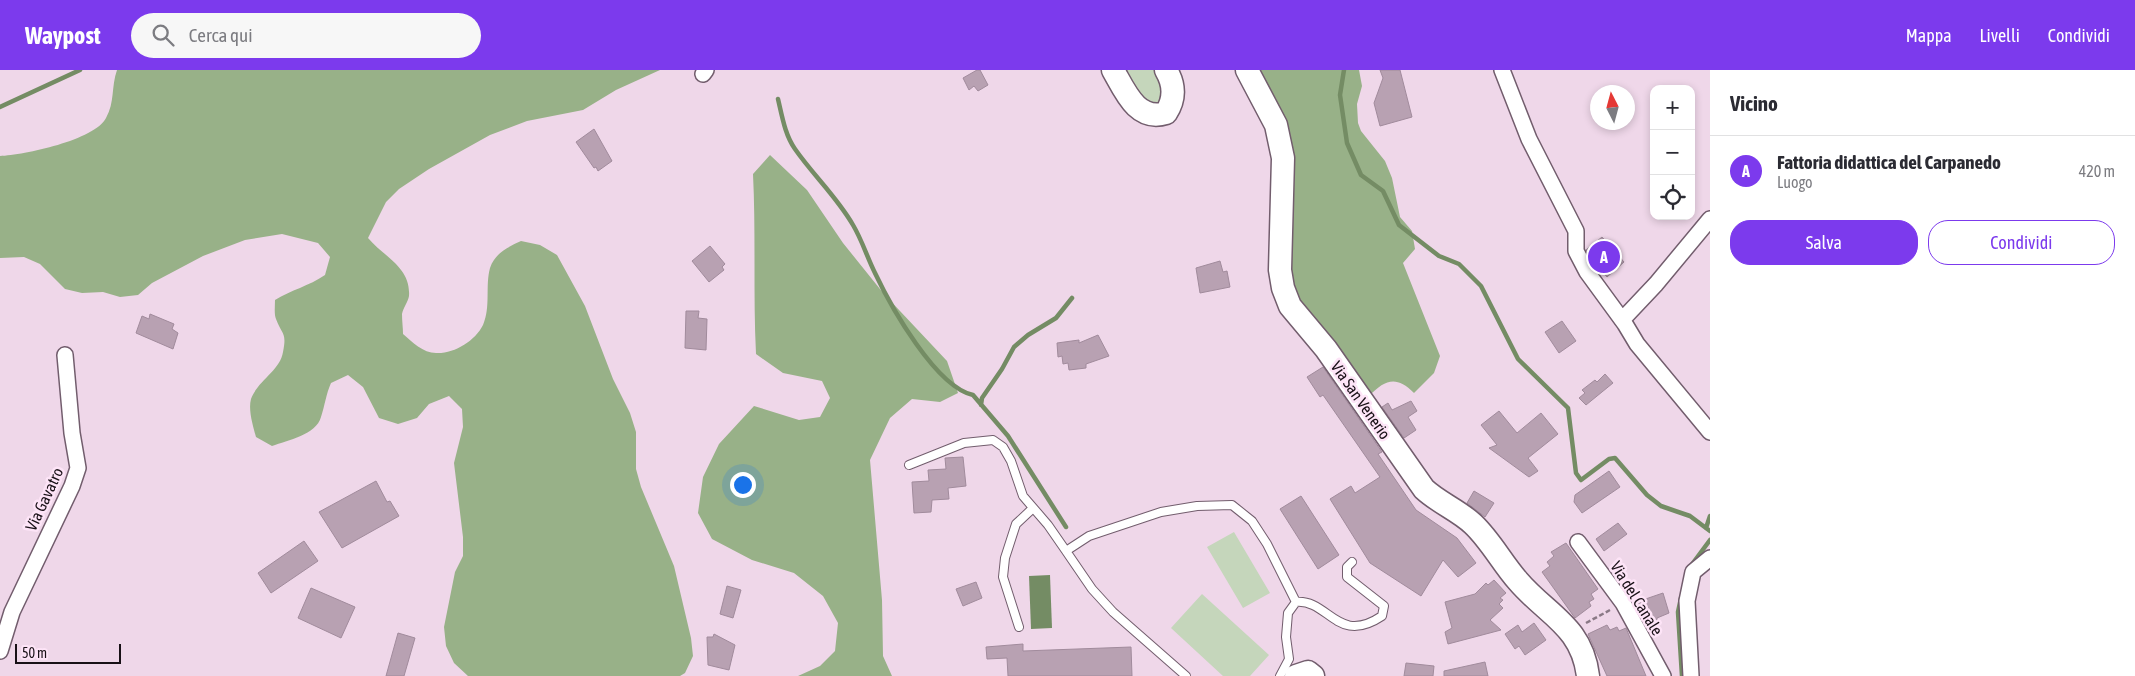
<!DOCTYPE html>
<html lang="it">
<meta charset="utf-8">
<style>
body{margin:0;font-family:"Asap Condensed",sans-serif;background:#f7f7f7;color:#2b2b33}
.controls{position:absolute;right:15px;top:15px;display:grid;overflow:hidden;border-radius:10px;box-shadow:0 2px 8px #0003}
.controls button{width:45px;height:45px;display:grid;place-items:center;padding:0;border:0;border-bottom:1px solid #e1e1e2;background:#fff;color:#2b2b33;font:25px sans-serif}
.compass{position:absolute;left:1590px;top:15px;width:45px;height:45px;border-radius:50%;background:#fff;box-shadow:0 2px 8px #0003;rotate:354deg}
.scale{position:absolute;left:15px;bottom:12px;width:106px;box-sizing:border-box;padding-left:5px;border:2px solid #181016;border-top:0;font-size:14px;line-height:18px;white-space:nowrap;color:#181016;-webkit-text-stroke:4px #fde4f7;paint-order:stroke}
.you{position:absolute;left:742px;top:414px;width:18px;height:18px;margin:-12px;border:4px solid #fff;border-radius:50%;background:#1a73e8;box-shadow:0 0 0 8px #1a73e833}
.badge{display:grid;place-items:center;width:32px;height:32px;border-radius:50%;background:#7c3aed;color:#fff;font-size:16px;font-weight:700}
.pin{position:absolute;translate:-50% -50%;border:2px solid #fff;box-shadow:0 1px 5px #0006}
.list{margin:0;padding:0;list-style:none}
h2{display:flex;justify-content:space-between;align-items:center;height:65px;margin:0;padding:0 20px;font-size:21px}
h2 small{font-size:16px;font-weight:400;color:#7c7c81}
.list li{display:grid;grid-template-columns:32px 1fr auto;gap:15px;align-items:center;box-sizing:border-box;height:70px;padding:0 20px;border-top:1px solid #e1e1e2}
.list b{display:block;font-size:19px;white-space:nowrap}
.list p{margin:0;font-size:16px;white-space:nowrap;color:#7c7c81}
.list em{font-size:16px;font-style:normal;color:#7c7c81}
.actions{display:flex;gap:10px;padding:15px 20px}
.actions a{flex:1;padding:11px 0;border:1px solid #7c3aed;border-radius:20px;text-align:center;font-size:18px;color:#7c3aed}
.actions .main{background:#7c3aed;color:#fff}
.icon{flex:none;width:28px;height:28px;fill:none;stroke:currentColor;stroke-width:2;stroke-linecap:round;stroke-linejoin:round}
.map{position:relative;flex:none;width:1710px;height:606px;overflow:hidden}
header{display:flex;align-items:center;gap:30px;box-sizing:border-box;height:70px;padding:0 25px;background:#7c3aed;color:#fff}
header strong{font-size:24px}
nav{display:flex;gap:28px;margin-inline-start:auto;font-size:18px}
.search{width:350px;height:45px;background:#f7f7f7;display:flex;align-items:center;gap:12px;box-sizing:border-box;padding:0 18px;border-radius:28px;color:#7c7c81;font-size:19px}
main{display:flex}
aside{flex:1;background:#fff}
.map>svg:first-child{display:block}
</style>
<header>
<strong>Waypost</strong>
<div class="search"><svg class="icon" aria-label="search" viewBox="0 0 24 24"><circle cx="10" cy="10" r="6"/><path d="M15 15l6 6"/></svg>Cerca qui</div>
<nav><a>Mappa</a><a>Livelli</a><a>Condividi</a></nav>
</header>
<main>
<div class="map">
<svg width="1710" height="606" viewBox="0 0 1710 606">
<rect width="100%" height="100%" fill="#efd7e9"/>
<path fill="#c5d6bb" d="M1122,0H1158L1165,30L1152,38Z
M1234,462L1270,523L1243,538L1207,477Z
M1202,524L1269,585L1250,606H1223L1171,558Z"/>
<path fill="#98b188" d="M117,0H660L616,20L583,40L527,51L490,65L429,99L399,119L386,132L368,168C384,187 411,197 409,226C408,232 403,238 402,244C402,251 403,258 403,264C412,272 423,283 436,283C454,284 475,271 483,255C491,237 485,216 490,198C495,183 508,177 521,171L540,175L557,185L585,236L613,309L630,343L636,362V399L641,417L674,496L691,568L693,586L685,603L680,606H468L454,593L446,576L444,557L455,502L463,486V467L454,393L463,357L462,339L449,326L429,334L417,348L398,354L379,348L363,317L348,305L331,313C326,324 325,335 321,347C316,365 288,370 272,376L256,367C253,356 248,340 251,329C258,310 280,301 283,282C287,262 282,265 276,249C274,244 275,236 275,230C291,220 309,216 325,205L330,187L318,173L282,164L245,170L203,186L152,213L138,225L120,227L103,222L82,223L65,219L40,194L24,187L0,188V86C24,85 95,70 106,48C115,32 111,17 117,0Z
M1255,0H1359L1362,16L1357,34L1358,53L1361,61L1385,91L1392,108L1400,147L1412,161L1415,179L1403,193L1440,286L1434,303L1414,323C1396,305 1385,310 1369,326L1297,232L1290,216L1291,115Z
M770,85L807,120L843,173L884,224L947,291L958,323L940,332L912,329L890,348L870,390L882,530L883,586L892,606H798L820,596L835,581L838,553L823,526L794,503L752,490L712,469L698,443L703,407L719,374L754,336L799,350L820,347L830,328L822,311L783,303L756,284C753,224 756,164 753,104Z"/>
<path fill="#748c64" d="M1050,505L1052,558L1031,559L1029,506Z"/>
<g fill="none" stroke-linecap="round" stroke-linejoin="round">
<path stroke="#748c64" stroke-width="4.5" d="M1344,0L1340,25L1347,73L1361,105L1383,121L1399,155L1439,186L1459,194L1481,216L1518,289L1568,338L1576,403L1581,410L1609,389L1615,388L1647,425L1661,436L1690,446L1710,461
M778,29C782,46 785,65 795,79C813,105 837,127 853,155C862,170 867,187 875,203C891,237 936,317 973,325L1008,366L1066,457
M0,37L80,0
M981,335L982,328L1002,299L1014,277L1028,265L1056,248L1072,228
M1706,458L1710,446
M1690,497L1710,470
M1681,528L1678,542L1682,606"/>
</g>
<path fill="#b8a1b2" stroke="#a18b9c" d="M977,0H980L988,15L978,21L974,16L969,20L963,8Z
M1380,0H1400L1412,47L1380,56L1374,33L1383,8Z
M594,59L612,91L598,101L596,97L594,98L576,72Z
M1602,167L1624,192L1607,207L1586,180Z
M710,176L725,194L722,197L724,200L709,212L692,191Z
M1220,191L1223,202L1227,201L1230,217L1200,223L1196,198Z
M686,241H699L698,248L707,249L706,280L685,278Z
M150,244L174,254L172,259L178,263L173,279L136,263L142,246L149,249Z
M1562,251L1576,271L1559,283L1545,262Z
M1098,265L1109,286L1086,294V298L1069,300L1068,293L1063,294L1062,286L1058,287L1057,273L1079,270V273Z
M1323,297L1382,382L1378,384L1416,440L1457,468L1476,493L1458,507L1443,490L1421,526L1370,493L1330,429L1351,416L1355,423L1380,407L1323,325L1320,327L1307,307Z
M1605,304L1613,313L1586,335L1579,328L1585,323L1582,320L1595,310L1597,312Z
M1411,331L1417,341L1408,347L1416,360L1404,368L1382,337L1388,333L1392,340Z
M1499,341L1517,363L1541,343L1558,364L1528,388L1538,401L1529,407L1489,378L1497,375L1481,355Z
M963,387L966,416L948,418L949,429L932,430L931,442L914,443L912,412L929,411L928,400L946,399L945,388Z
M1609,401L1620,417L1582,443L1574,432L1575,425Z
M376,411L387,432L390,431L399,446L342,478L319,442Z
M1474,421L1494,433L1485,447L1467,433Z
M1301,426L1339,485L1318,499L1280,439Z
M1618,453L1627,464L1604,481L1596,469Z
M304,471L318,491L271,523L258,503Z
M1566,473L1598,519L1591,524L1594,529L1589,532L1591,536L1575,548L1542,502L1550,496L1547,492L1554,486L1551,482Z
M1494,510L1506,523L1500,528L1503,530L1499,534L1503,538L1490,550L1501,560L1448,574L1445,562L1452,558L1445,532L1475,524L1486,513L1488,515Z
M976,512L982,528L963,536L956,519Z
M727,516L741,520L733,548L720,544Z
M311,518L355,537L341,568L298,548Z
M1663,523L1669,543L1657,548V563L1651,565L1634,533Z
M1534,553L1546,570L1525,585L1519,576L1515,579L1505,564L1518,555L1522,562Z
M1607,555L1610,560L1617,557L1619,561L1626,558L1646,606H1607L1588,564Z
M398,563L415,568L404,606H386Z
M714,564L735,575L729,600L708,595L707,567H713Z
M1023,574V581L1131,577L1132,606H1008L1007,588L987,589L986,577Z
M1485,592L1488,606H1444V601Z
M1406,593L1434,596L1433,606H1404Z"/>
<g fill="none" stroke-linecap="round" stroke-linejoin="round">
<g stroke="#725d6d" stroke-width="10">
<path id="lane" d="M909,395L964,373L993,370L1003,377L1011,391L1023,426L1048,455L1066,481L1089,466L1161,442L1197,436L1232,435L1252,451L1267,474L1296,532
M1066,481L1092,519L1113,542L1186,606
M1019,557L1003,507L1005,488L1016,454L1032,439
M1280,606L1289,589L1286,567L1288,543L1296,532C1329,529 1337,576 1382,546L1384,536L1347,507V497L1352,492"/>
</g>
<g stroke="#725d6d" stroke-width="18">
<path id="street" d="M1502,0L1529,69L1576,161V181L1587,202L1625,254L1637,274L1710,362
M703,4L706,0
M1622,250L1656,214L1710,149
M1578,472L1623,533L1663,606
M0,581L12,542L72,416L78,398L72,363L65,285
M1691,606L1687,531L1693,502L1710,488"/>
</g>
<g stroke="#725d6d" stroke-width="25">
<path id="secondary" d="M1113,0C1125,21 1137,52 1166,43C1175,29 1175,15 1166,0
M1247,0L1276,55L1283,88L1280,200L1283,218L1290,236L1326,279L1424,419C1439,433 1458,440 1473,454C1491,471 1502,493 1518,511C1547,545 1582,556 1588,606
M1296,606L1308,602L1313,606"/>
</g>
<path stroke="#8a7986" stroke-width="2.5" stroke-dasharray="5 2.5" stroke-linecap="butt" d="M1586,553L1610,540"/>
<use href="#lane" stroke="#fff" stroke-width="8"/>
<use href="#street" stroke="#fff" stroke-width="15"/>
<use href="#secondary" stroke="#fff" stroke-width="22"/>
</g>
<g text-anchor="middle" dominant-baseline="central" stroke-width="5" stroke-linejoin="round" paint-order="stroke">
<g font-size="16" fill="#181016" stroke="#fde4f7">
<text transform="translate(1361 330) rotate(55)">Via San Venerio</text>
<text transform="translate(44 429) rotate(-65)">Via Gavatro</text>
<text transform="translate(1637 528) rotate(58)">Via del Canale</text>
</g>
</g>
</svg>
<div class="controls">
<button>+</button>
<button>−</button>
<button><svg class="icon" aria-label="locate" viewBox="0 0 24 24"><circle cx="12" cy="12" r="6"/><path d="M12 2v4M12 18v4M2 12h4M18 12h4"/></svg></button>
</div>
<svg class="compass" viewBox="-18 -18 36 36"><path d="M0-13l5 13h-10z" fill="#e53935"/><path d="M0 13l5-13h-10z" fill="#7c7c81"/></svg>
<div class="scale">50 m</div>
<div class="you"></div>
<div class="pin badge" style="left:1604px;top:187px">A</div>
</div>
<aside>
<h2>Vicino<small></small></h2>
<ul class="list">
<li><span class="badge">A</span><div><b>Fattoria didattica del Carpanedo</b><p>Luogo</p></div><em>420 m</em></li>
</ul>
<div class="actions"><a class="main">Salva</a><a>Condividi</a></div>
</aside>
</main>
